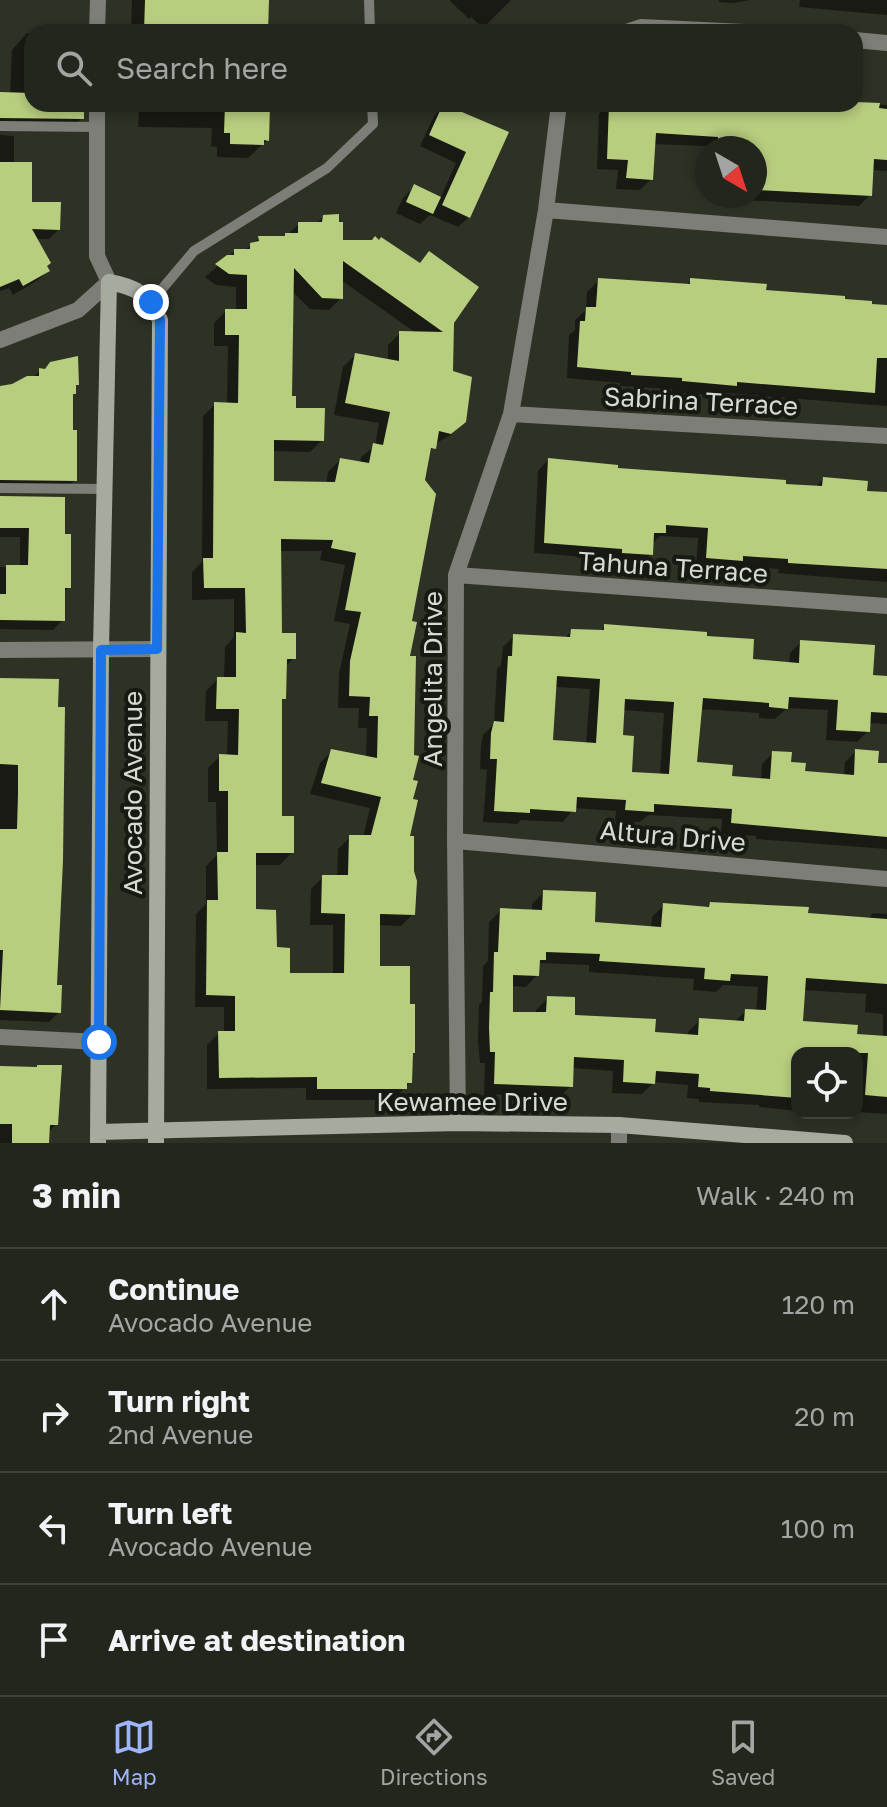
<!DOCTYPE html>
<meta charset="utf-8">
<style>
body{margin:0;font-family:"Golos Text",sans-serif;background:#2e3229;color:#f1f3f6}
.controls{position:absolute;right:24px;bottom:24px;display:grid;overflow:hidden;border-radius:16px;box-shadow:0 4px 12px #0003}
.controls button{width:72px;height:72px;display:grid;place-items:center;padding:0;border:0;border-bottom:2px solid #3f433b;background:#22261c;color:#f1f3f6;font:40px sans-serif}
.compass{position:absolute;left:695px;top:136px;width:72px;height:72px;border-radius:50%;background:#22261c;box-shadow:0 4px 12px #0003;rotate:141deg}
.stop{position:absolute;width:24px;height:24px;margin:-18px;border:6px solid #1a73e8;border-radius:50%;background:#fff}
.stop.end{background:#1a73e8;border-color:#fff;box-shadow:0 2px 8px #0008}
.list{margin:0;padding:0;list-style:none}
h2{display:flex;justify-content:space-between;align-items:center;height:104px;margin:0;padding:0 32px;font-size:34px}
h2 small{font-size:26px;font-weight:400;color:#a2a5a3}
.list li{display:grid;grid-template-columns:52px 1fr auto;gap:24px;align-items:center;box-sizing:border-box;height:112px;padding:0 32px;border-top:2px solid #3f433b}
.list b{display:block;font-size:30px;white-space:nowrap}
.list p{margin:0;font-size:26px;white-space:nowrap;color:#a2a5a3}
.list em{font-size:26px;font-style:normal;color:#a2a5a3}
.icon{flex:none;width:44px;height:44px;fill:none;stroke:currentColor;stroke-width:2;stroke-linecap:round;stroke-linejoin:round}
.map{position:relative;flex:none;width:887px;height:1143px;overflow:hidden}
.search{position:absolute;background:#22261c;box-shadow:0 4px 12px #0003;left:24px;right:24px;top:24px;height:88px;display:flex;align-items:center;gap:20px;box-sizing:border-box;padding:0 28px;border-radius:24px;color:#a2a5a3;font-size:30px}
.sheet{height:552px;background:#22261c}
nav{display:flex;justify-content:space-around;align-items:center;box-sizing:border-box;height:112px;border-top:2px solid #3f433b;background:#22261c;font-size:22px;color:#a2a5a3}
nav a{display:grid;justify-items:center;gap:4px}
nav .on{color:#9eb4fd}
.map>svg:first-child{display:block}
</style>
<div class="map">
<svg width="887" height="1143" viewBox="0 0 887 1143">
<rect width="100%" height="100%" fill="#2e3225"/>
<path fill="#0007" fill-rule="evenodd" d="M132,0H267L266,32H131Z
M449,0H511L483,28L471,17L469,19Z
M719,0H750L733,3L719,2Z
M800,0H887V15L799,7Z
M27,33H32V104H82V118L72,128L0,127V94H10L12,50Z
M855,103L887,105V171L872,170L870,195L859,206L742,200V196H755V148L653,144L651,179L640,190L616,189L618,170L597,169L599,114L609,104Z
M129,104H268L267,140L248,158L217,157V147L211,146L212,128L138,127L139,110H129Z
M444,105L506,133L469,217L458,227L430,215L420,224L396,213L403,198L414,187L440,199L456,163L420,146L434,116Z
M0,135L14,136V164L30,204L59,229L49,239H35L48,271L38,280L13,295L9,288L0,291Z
M323,217L341,242L418,265L429,254L452,322L451,373L464,421L452,434L435,444L428,454L423,480L408,658L411,782L407,838L413,914L401,926L378,925V968L410,1082L393,1100H306V1088L207,1089V1045L219,1033H224V1007H195L196,914L206,904V866L217,855L216,802H208V768L220,756H227L228,721H205L206,691L218,679H224L225,647L234,637V599L192,600V572L202,562L203,416L215,404H227L228,346H214V323L226,311H236V287L216,285L205,277L235,251H244L259,238H283L299,224H316ZM341,280L416,333H400L388,345V361L355,355L343,367L334,415L379,423L375,446L361,457L360,464L340,460L328,472L326,484L272,483V451L310,452L322,440L294,410L290,398L291,290L310,309L329,310L341,298ZM280,551H322L320,560L345,565L334,621L350,624L339,674L338,708H359L358,728H367L366,758L332,751L320,763L310,794L370,808L363,837H350L338,849L337,877H323L311,889L310,925H333V975H288L254,911V865H280L292,852L280,818V702L284,698L285,667L294,658L280,635Z
M599,280L686,286L691,280L764,292L887,306V406L726,393L723,396L671,392L672,389L620,386V383L567,378L569,335L575,330V320L586,310L587,292Z
M40,370L74,386L71,395L75,480L65,490L0,489V388L33,378Z
M548,460L616,470L815,488L823,479L865,493L887,494V582L778,573L779,569L735,566L730,571L696,568L698,538L660,536L653,543L651,554L640,565L612,563V559L534,553L538,471Z
M0,498L62,536L69,587L63,593V620L53,630L0,629V567H20V537H0Z
M605,626L705,638L750,661L789,664L790,653L801,642L871,677L887,678V724L868,723V731L857,742L826,740L828,710L787,708L775,719L759,718V713L700,709L695,764L730,778L761,780L762,764L773,753L803,773L844,776L845,762L856,751L876,765H887V849L756,839V836L721,834L722,819L648,815L640,822L615,821L616,811L575,808L563,822L521,820L517,824L483,822L487,770L480,769L481,746L483,735L494,724L497,669L501,665L503,647L514,636L564,639L572,631L599,632ZM555,687L590,689L586,745L551,742ZM622,710L664,713L660,775L630,773L620,737Z
M0,681H57L55,986L59,1012L49,1022L0,1020Z
M544,892L593,924L651,928L652,917L664,905L706,908L710,904L867,920L873,913L887,914V1114L857,1112V1053H797V1111L759,1107V1105L699,1102V1099L687,1098L688,1085L654,1082L642,1094L612,1093L613,1071L572,1068L571,1086L559,1097L484,1094L485,1063H480L478,1041L479,1005L482,1002L483,966L488,961L489,922L501,910L532,911V904ZM540,963L589,965V972L694,979L693,990L716,992L723,985L758,987L756,1012L746,1011L734,1022L700,1020L688,1032V1036L653,1034L573,1017L548,998L536,1010V1014H511V986L526,987L537,975L538,966ZM803,990L866,994L865,1012L883,1014V1038L855,1036L801,1023Z
M0,1069L56,1124L48,1133L47,1143H0Z"/>
<path fill="#b8ce7f" fill-rule="evenodd" d="M145,0H269L268,32H144Z
M0,92L32,93V104H84V119L0,118Z
M855,102L880,103L879,108L887,109V160L874,159L872,196L755,190V148H718V137L656,133L653,180L626,178L628,160L607,159L609,104H855Z
M225,104H270L269,141L264,140V145L230,144V133H224Z
M443,104L509,132L470,218L442,205L466,152L429,135Z
M0,162H32V202H61L60,230L32,229L51,263L47,266L50,271L23,286L19,279L0,287Z
M414,184L441,197L433,214L406,202Z
M339,214V222H343V240H372L375,236L379,240L381,237L420,263L429,251L479,287L454,323L453,371L472,377L466,422L451,434L439,431L436,449L431,448L425,480L436,494L412,621L417,622L410,656H416L414,755L419,756L413,780L418,781L413,799L418,800L410,836H414V871L417,881L415,915L380,914V966H410V1004H415V1053H413L412,1083H407V1089H317V1077L219,1078L218,1031H235V996L206,995L207,900H218L217,852H228V791H219V754L238,755L239,709H216L217,677H236V632L246,633L245,588H204L203,558H213L214,402L238,403L239,335H225V309H247V275L229,274L215,264L227,255H234V249H250V243L259,241L258,236H285V233H298V222H322L323,215ZM343,261L443,332L399,331V361L355,353L345,403L390,412L383,445L373,443L369,463L340,458L335,482L274,481V440L324,441L325,408H296V396H292L294,268L322,298L343,299ZM281,539L333,540L331,548L356,553L345,610L361,612L350,661L349,696L370,697L369,716H378L377,758L331,749L321,783L381,797L371,835H349L348,875H322L321,913L345,914L344,973H290V948L277,947L276,910L256,909V853H294V816H282V699H286L287,659H296V633H282Z
M598,278L690,284V278L767,284L766,290L845,296V299L872,301V304L887,305V358H877L875,393L737,382V386L682,381V378L631,375V372L577,367L580,321H585L586,307H596Z
M78,356L79,385H76V394H73V430H77V481L0,480V386L12,384L27,376H39V368L45,369L50,362Z
M548,458L618,465V468L786,480V484L822,486L823,477L868,481L867,491L887,492V569L788,563V559L743,556V561L706,558L708,528L666,525V533H654L653,555L622,553V549L544,543Z
M0,496L65,497V534H71V588H65V621L0,620V594H6V565H28L29,528H0Z
M604,624L707,632V636L754,639L753,659L799,663L800,640L875,645L873,675L887,676V713L871,712L870,732L836,730L838,700L789,697L788,709L769,707V703L703,698L697,762L733,765L732,776L770,779L772,751L792,752L791,762L806,763L805,771L854,775L855,749L879,751L878,763H887V837L731,823L732,809L654,804V812L625,810L626,800L577,797L576,812L530,809V813L494,811L497,759H490L491,733L494,721L504,722L508,656H512L513,634L570,637L571,629L604,630ZM557,676L600,679L596,743L553,740ZM625,699L674,702L669,774L632,772L634,736L623,735Z
M0,678L59,679L58,707H65L63,861L57,985H62L61,1013L0,1010L3,950H0V829H17L18,794V765L0,764Z
M543,890L596,892L595,922L661,927L663,903L709,907L710,902L809,907L808,913L887,919V984L806,978L803,1021L858,1025L857,1034L887,1036V1097L865,1095L868,1053H797V1098L710,1091V1088L698,1087L699,1074L656,1071L655,1084L623,1082L624,1060L574,1057L573,1087L494,1084L495,1052H490L489,1028L490,992H493L494,952H498L500,908L542,910ZM546,952L600,954L599,961L705,968L704,979L730,981L731,974L768,976L766,1010L745,1009L744,1021L699,1018L698,1035L655,1032L656,1019L575,1015V997L547,996L546,1012H513V975L539,976L540,960H546Z
M37,1065H62L58,1125H50L49,1143H12V1124H0V1066L37,1067Z"/>
<g fill="none" stroke-linecap="round" stroke-linejoin="round">
<path stroke="#7c7e77" stroke-width="10" d="M369,0L370,32
M0,126L97,127
M151,302L194,251L327,168L373,124L372,104
M0,488L104,489"/>
<path stroke="#7c7e77" stroke-width="16" d="M97,32L98,0
M626,32L641,27L744,32
M855,40L887,43
M546,210L887,237
M0,340L78,310L109,282L97,256V104
M511,414L887,436
M456,575L887,606
M0,650L157,649
M455,841L887,879
M0,1037L99,1042
M458,1123L455,841L456,575L511,414L546,210L559,104
M619,1125V1143"/>
<path stroke="#a7aa9f" stroke-width="16" d="M98,1132L458,1123L619,1125L845,1143
M98,1143L101,650L109,282C137,287 147,294 160,320L156,1143"/>
</g>
<g fill="none" stroke-linecap="round" stroke-linejoin="round">
<path stroke="#1a73e8" stroke-width="10" d="M99,1042L101,650L157,649L160,320L151,302"/>
</g>
<g text-anchor="middle" dominant-baseline="central" stroke-width="8" stroke-linejoin="round" paint-order="stroke">
<g font-size="26" fill="#d7dad1" stroke="#171913">
<text transform="translate(701 401) rotate(3)">Sabrina Terrace</text>
<text transform="translate(673 567) rotate(4)">Tahuna Terrace</text>
<text transform="translate(432 679) rotate(-90)">Angelita Drive</text>
<text transform="translate(132 793) rotate(-90)">Avocado Avenue</text>
<text transform="translate(673 836) rotate(5)">Altura Drive</text>
<text x="472" y="1101">Kewamee Drive</text>
</g>
</g>
</svg>
<div class="controls">
<button><svg class="icon" aria-label="locate" viewBox="0 0 24 24"><circle cx="12" cy="12" r="6"/><path d="M12 2v4M12 18v4M2 12h4M18 12h4"/></svg></button>
</div>
<svg class="compass" viewBox="-18 -18 36 36"><path d="M0-13l5 13h-10z" fill="#e53935"/><path d="M0 13l5-13h-10z" fill="#a2a5a3"/></svg>
<div class="stop" style="left:99px;top:1042px"></div>
<div class="stop end" style="left:151px;top:302px"></div>
<div class="search"><svg class="icon" aria-label="search" viewBox="0 0 24 24"><circle cx="10" cy="10" r="6"/><path d="M15 15l6 6"/></svg>Search here</div>
</div>
<section class="sheet">
<h2>3 min<small>Walk · 240 m</small></h2>
<ul class="list">
<li><svg class="icon" aria-label="ahead" viewBox="0 0 24 24"><path d="M12 20V5M6 11l6-6 6 6"/></svg><div><b>Continue</b><p>Avocado Avenue</p></div><em>120 m</em></li>
<li><svg class="icon" aria-label="right" viewBox="0 0 24 24"><path d="M7 20v-9h11M14 6l5 5-5 5"/></svg><div><b>Turn right</b><p>2nd Avenue</p></div><em>20 m</em></li>
<li><svg class="icon" aria-label="left" viewBox="0 0 24 24"><path d="M17 20v-9H6M10 6l-5 5 5 5"/></svg><div><b>Turn left</b><p>Avocado Avenue</p></div><em>100 m</em></li>
<li><svg class="icon" aria-label="arrive" viewBox="0 0 24 24"><path d="M6 21V4h12l-3 4 3 4H6"/></svg><div><b>Arrive at destination</b></div></li>
</ul>
</section>
<nav>
<a class="on"><svg class="icon" aria-label="map" viewBox="0 0 24 24"><path d="M3 6l6-2 6 2 6-2v14l-6 2-6-2-6 2zM9 4v14M15 6v14"/></svg>Map</a>
<a><svg class="icon" aria-label="directions" viewBox="0 0 24 24"><path d="M12 3l9 9-9 9-9-9zM9 14v-3h6M13 9l2 2-2 2"/></svg>Directions</a>
<a><svg class="icon" aria-label="saved" viewBox="0 0 24 24"><path d="M7 4h10v16l-5-4-5 4z"/></svg>Saved</a>
</nav>
